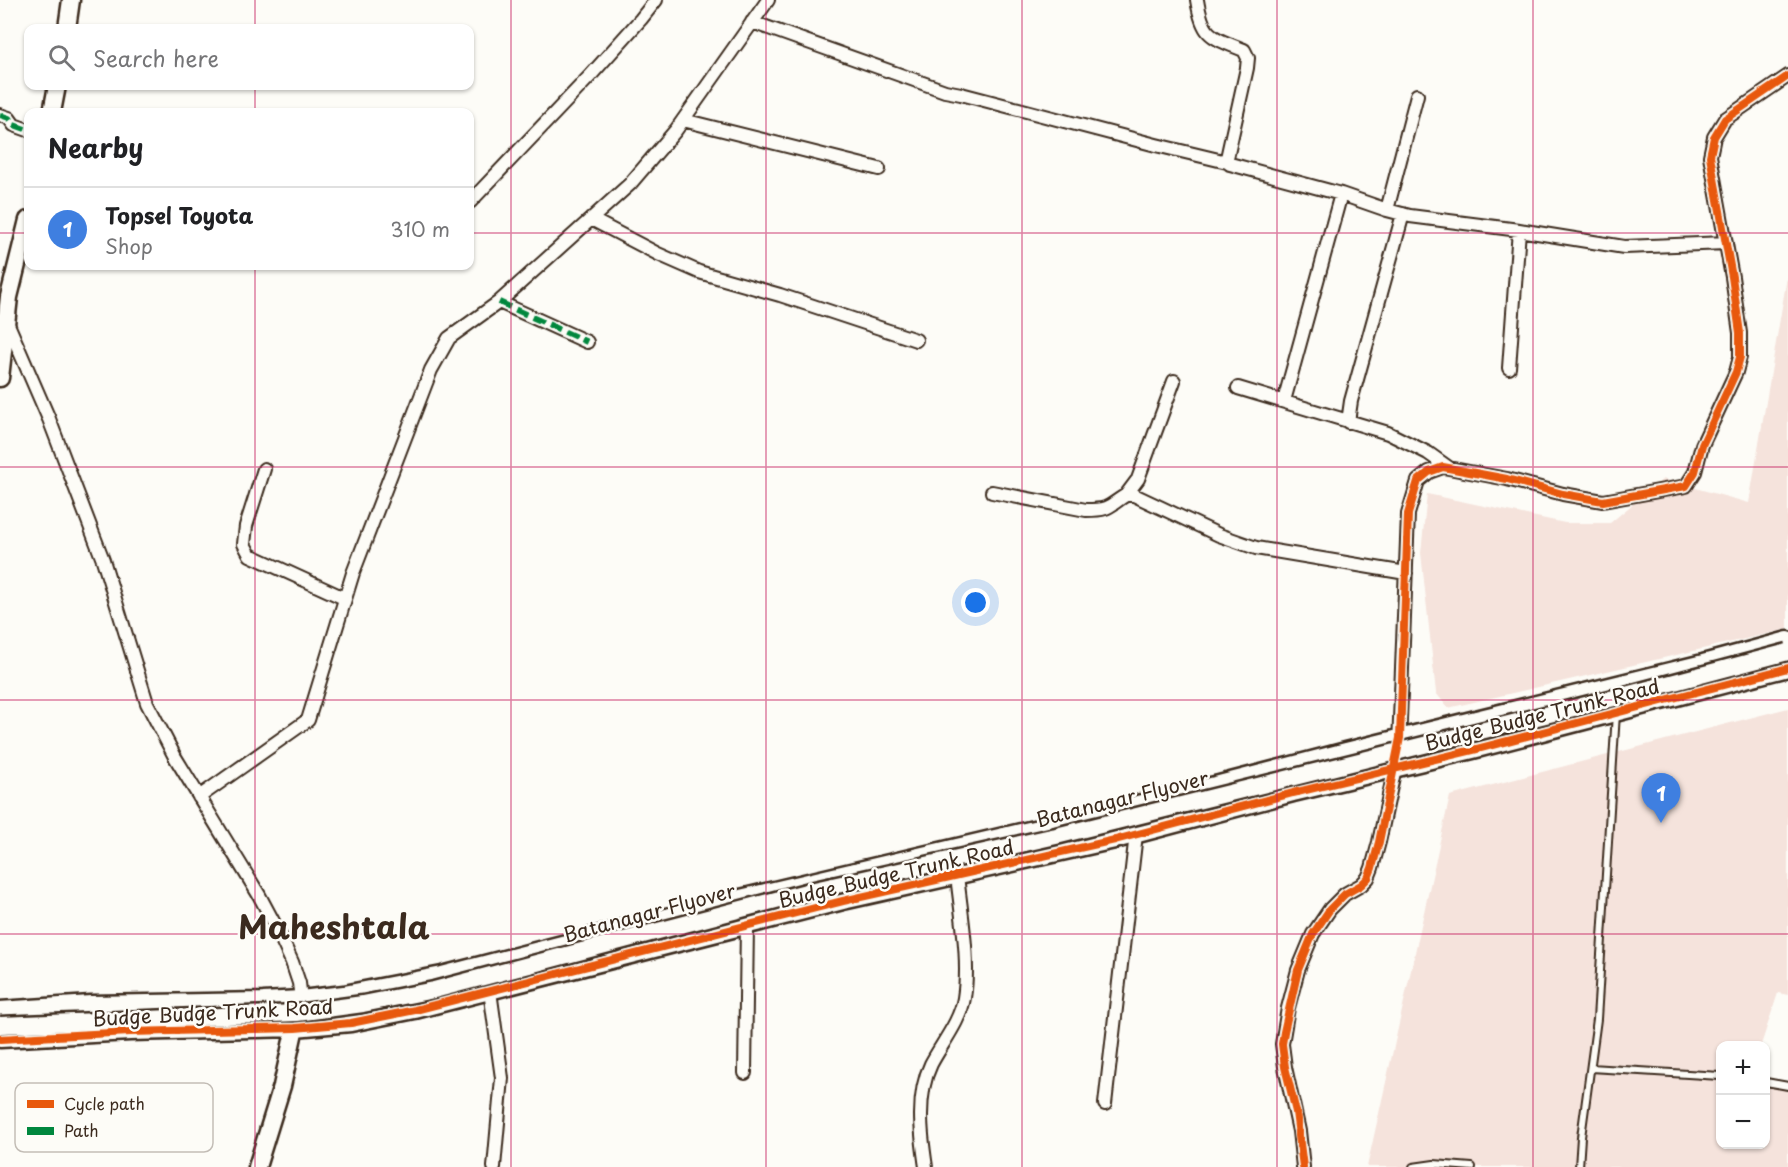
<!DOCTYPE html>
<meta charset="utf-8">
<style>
body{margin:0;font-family:"Playpen Sans",sans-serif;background:#f6f6f6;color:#202124}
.controls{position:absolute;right:18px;bottom:18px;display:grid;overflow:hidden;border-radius:12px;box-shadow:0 2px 4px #0004}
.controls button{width:54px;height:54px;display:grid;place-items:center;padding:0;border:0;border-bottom:2px solid #e0e0e0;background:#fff;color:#202124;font:30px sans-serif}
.you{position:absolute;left:976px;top:603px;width:21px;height:21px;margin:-15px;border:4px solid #fff;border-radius:50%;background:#1a73e8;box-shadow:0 0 0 9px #1a73e833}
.badge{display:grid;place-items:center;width:39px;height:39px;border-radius:50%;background:#1a73e8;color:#fff;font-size:20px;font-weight:700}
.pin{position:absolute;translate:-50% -50px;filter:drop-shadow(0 2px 3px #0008)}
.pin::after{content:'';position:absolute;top:32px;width:21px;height:18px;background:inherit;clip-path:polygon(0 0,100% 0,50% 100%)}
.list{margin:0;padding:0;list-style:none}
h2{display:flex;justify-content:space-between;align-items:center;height:78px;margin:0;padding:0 24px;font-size:26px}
h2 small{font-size:20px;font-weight:400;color:#757577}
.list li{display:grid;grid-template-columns:39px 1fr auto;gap:18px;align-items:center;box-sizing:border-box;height:84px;padding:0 24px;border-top:2px solid #e0e0e0}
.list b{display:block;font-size:22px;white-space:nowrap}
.list p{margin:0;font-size:20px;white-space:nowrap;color:#757577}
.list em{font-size:20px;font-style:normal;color:#757577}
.icon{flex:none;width:33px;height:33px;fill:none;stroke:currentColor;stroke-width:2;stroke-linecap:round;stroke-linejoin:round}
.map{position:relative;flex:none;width:1788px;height:1167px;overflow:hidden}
.search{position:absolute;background:#fff;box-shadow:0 2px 4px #0004;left:24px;top:24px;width:450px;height:66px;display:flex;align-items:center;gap:15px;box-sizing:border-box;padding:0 21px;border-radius:12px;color:#757577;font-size:22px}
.panel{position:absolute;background:#fff;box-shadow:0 2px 4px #0004;left:24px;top:108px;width:450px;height:162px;border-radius:12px}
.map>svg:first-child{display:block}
</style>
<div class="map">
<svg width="1788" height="1167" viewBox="0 0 1788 1167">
<rect width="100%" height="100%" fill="#fdfcf7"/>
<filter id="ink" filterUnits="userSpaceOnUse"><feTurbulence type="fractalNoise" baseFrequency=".0167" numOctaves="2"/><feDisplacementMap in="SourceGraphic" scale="12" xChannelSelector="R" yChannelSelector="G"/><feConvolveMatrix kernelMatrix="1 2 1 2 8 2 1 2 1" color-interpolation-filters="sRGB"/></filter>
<g filter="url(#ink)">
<path fill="#f5e3dc" d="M1788,271V629L1448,708L1436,693L1421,553L1427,494L1565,523H1610L1663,479L1749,503Z
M1788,708V995L1778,993L1761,1045L1720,1046V1144H1766V1077L1788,1085V1167H1367L1450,796Z"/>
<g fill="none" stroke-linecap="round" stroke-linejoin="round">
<g stroke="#3b2a1e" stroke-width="10">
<path id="lane" d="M1591,1068L1720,1076
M1766,1082L1788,1086
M1413,1167L1434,1164L1472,1167
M1579,1167L1581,1137L1597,1019L1616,713"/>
</g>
<g stroke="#3b2a1e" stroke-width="16">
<path id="street" d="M1197,0C1203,37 1211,37 1244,50L1248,58L1247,68L1227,158V162L1230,164L1341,194L1387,210L1410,216L1519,230L1509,368
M752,22L945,91L961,94L1156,145L1227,162
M0,115L9,118L14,125L28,130
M683,120L879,169
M470,202L590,76L641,19L656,0
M1387,210L1417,95
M591,219L658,254L699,272L780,295L916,340
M1519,230L1624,247L1726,243
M499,302L587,342
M7,322L49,419L103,560L147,703L175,757L259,895L275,925L292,962L299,983L301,999
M1238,388L1388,433L1428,453L1449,468
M1284,401L1341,194
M1348,422L1351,401L1403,214
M264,469L246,526L244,544L250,555L344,598
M992,492L1086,510C1111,510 1108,506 1126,495H1134L1219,535L1256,548L1406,573
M1126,495L1138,479L1174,381
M1399,745L1408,514L1418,481L1429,472L1443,467L1507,479L1563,494L1603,501L1686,486L1695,472L1702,445L1736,372L1740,357V333L1732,277L1710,156L1714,137L1725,119L1788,76
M199,797L308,720L353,573L431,370L449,338L499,302L630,184L676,130L768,0
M490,991L502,1078L494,1167
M745,1073L747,925
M1105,1104L1136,834
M926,1167C921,1134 916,1095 931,1064C942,1043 960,1022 964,998C970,960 961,914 957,875
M1303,1167L1299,1131L1285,1067L1282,1044L1288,1008L1298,970L1313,934L1330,909L1345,894L1361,885L1368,878L1372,868L1379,842L1396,763"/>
</g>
<g stroke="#3b2a1e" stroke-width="21">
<path id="secondary" d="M67,28L71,0
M52,112L57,86
M0,378L9,297L28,220
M0,1010L91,1004L263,1001L301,999L344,994L442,975L732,900L1072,820L1219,784L1346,751L1703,663L1788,640
M0,1039L130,1032L295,1028L351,1023L415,1010L843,901L1115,840L1293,793L1473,750L1788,668
M257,1167L282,1086L297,1018"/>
</g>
<use href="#lane" stroke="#fdfcf7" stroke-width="6"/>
<use href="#street" stroke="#fdfcf7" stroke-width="12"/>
<use href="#secondary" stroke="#fdfcf7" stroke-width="16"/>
<g stroke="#3b2a1e" stroke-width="21" stroke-linecap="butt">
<path id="secondary-bridge" d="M0,1025L297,1013L363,1004L434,990L810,891L1056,836L1618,697L1788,652"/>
</g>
<use href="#secondary-bridge" stroke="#fdfcf7" stroke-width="16"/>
<path stroke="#00873e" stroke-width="6" stroke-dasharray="12 6" stroke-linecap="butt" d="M0,115L9,118L14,125L28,130
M499,302L587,342"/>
<g stroke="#fdfcf7" stroke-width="11">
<path id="cycleway" d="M0,1039L130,1032L295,1028L351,1023L415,1010L843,901L1115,840L1293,793L1473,750L1788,668
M1303,1167L1296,1112L1285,1067L1282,1044L1284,1032L1298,970L1313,934L1330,909L1345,894L1361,885L1368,878L1372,868L1379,842L1400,738L1408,514L1418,481L1429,472L1443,467L1507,479L1563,494L1603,501L1686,486L1695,472L1702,445L1736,372L1740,357V333L1732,277L1710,156L1714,137L1725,119L1788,76"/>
</g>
<use href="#cycleway" stroke="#e8590c" stroke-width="8"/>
</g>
</g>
<path fill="none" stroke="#c2185b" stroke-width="1.5" stroke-opacity="0.55" d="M255,0V28M511,0V1167M766,0V1167M1022,0V1167M1277,0V1167M1533,0V1167M255,86V112M0,233H28M470,233H1788M255,266V1167M0,467H1788M0,700H1788M0,934H1788"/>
<g text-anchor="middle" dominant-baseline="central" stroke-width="5" stroke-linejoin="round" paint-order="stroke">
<g font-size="20" fill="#3b2a1e" stroke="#fdfcf7">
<text transform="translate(1542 714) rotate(-14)">Budge Budge Trunk Road</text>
<text transform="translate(1122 798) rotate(-14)">Batanagar Flyover</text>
<text transform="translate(896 873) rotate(-13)">Budge Budge Trunk Road</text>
<text transform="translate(649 912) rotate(-15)">Batanagar Flyover</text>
<text transform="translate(213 1012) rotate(-3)">Budge Budge Trunk Road</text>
</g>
<g font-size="32" font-weight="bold" fill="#3b2a1e" stroke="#fdfcf7">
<text x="334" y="926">Maheshtala</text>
</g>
</g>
<rect x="15" y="1083" width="198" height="69" rx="9" fill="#fdfcf7" stroke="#c3bdb6" stroke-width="1.5"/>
<rect x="27" y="1100" width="27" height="8" fill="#e8590c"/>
<rect x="27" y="1127" width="27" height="8" fill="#00873e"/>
<g font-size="16" fill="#3b2a1e">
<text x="64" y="1110">Cycle path</text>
<text x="64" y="1137">Path</text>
</g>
</svg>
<div class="controls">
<button>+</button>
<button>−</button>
</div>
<div class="you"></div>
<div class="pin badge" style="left:1661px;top:823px;background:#3f7fe0">1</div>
<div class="search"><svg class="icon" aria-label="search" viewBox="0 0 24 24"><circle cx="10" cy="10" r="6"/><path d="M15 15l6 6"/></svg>Search here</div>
<section class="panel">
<h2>Nearby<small></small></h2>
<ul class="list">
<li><span class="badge" style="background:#3f7fe0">1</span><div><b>Topsel Toyota</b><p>Shop</p></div><em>310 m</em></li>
</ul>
</section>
</div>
